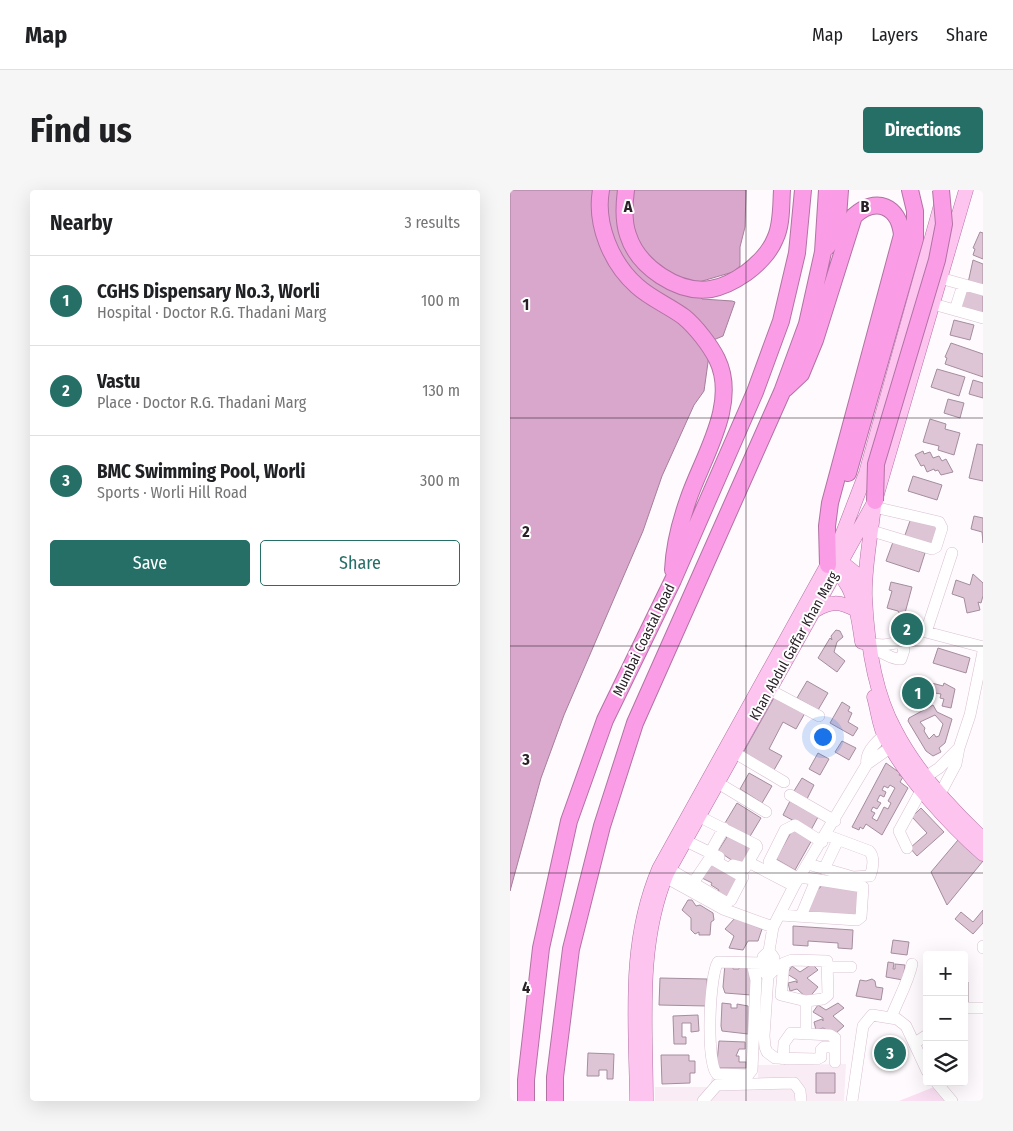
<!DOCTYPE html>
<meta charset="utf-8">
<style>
body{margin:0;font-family:"Fira Sans Condensed",sans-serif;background:#f6f6f6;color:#202124}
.controls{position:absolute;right:15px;bottom:15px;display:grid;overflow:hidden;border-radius:5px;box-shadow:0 5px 20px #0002}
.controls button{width:45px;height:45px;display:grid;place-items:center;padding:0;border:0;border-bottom:1px solid #e0e0e0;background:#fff;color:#202124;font:25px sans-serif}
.you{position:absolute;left:312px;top:546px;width:18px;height:18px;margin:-12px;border:4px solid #fff;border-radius:50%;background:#1a73e8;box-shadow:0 0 0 8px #1a73e833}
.badge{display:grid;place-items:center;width:32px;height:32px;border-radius:50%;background:#266f67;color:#fff;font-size:16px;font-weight:700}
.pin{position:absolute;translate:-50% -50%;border:2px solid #fff;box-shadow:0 1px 5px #0006}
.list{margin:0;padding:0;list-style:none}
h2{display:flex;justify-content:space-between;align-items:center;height:65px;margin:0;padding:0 20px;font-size:21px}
h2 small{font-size:16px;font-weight:400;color:#757577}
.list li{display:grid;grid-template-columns:32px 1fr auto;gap:15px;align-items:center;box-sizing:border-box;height:90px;padding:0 20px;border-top:1px solid #e0e0e0}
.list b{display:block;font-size:19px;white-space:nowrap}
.list p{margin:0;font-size:16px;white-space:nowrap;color:#757577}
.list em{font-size:16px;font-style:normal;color:#757577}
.actions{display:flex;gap:10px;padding:15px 20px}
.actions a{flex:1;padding:11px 0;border:1px solid #266f67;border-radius:5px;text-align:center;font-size:18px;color:#266f67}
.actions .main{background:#266f67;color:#fff}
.icon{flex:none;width:28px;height:28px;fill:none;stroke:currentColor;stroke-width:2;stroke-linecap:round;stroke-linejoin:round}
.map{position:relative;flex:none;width:473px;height:911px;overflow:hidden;border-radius:5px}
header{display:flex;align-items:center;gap:30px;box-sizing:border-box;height:70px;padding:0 25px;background:#fff;border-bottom:1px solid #e0e0e0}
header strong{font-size:24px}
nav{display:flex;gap:28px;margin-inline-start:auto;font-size:18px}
.intro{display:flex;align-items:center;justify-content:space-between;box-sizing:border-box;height:120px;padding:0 30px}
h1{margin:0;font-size:35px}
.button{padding:12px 22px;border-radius:5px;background:#266f67;color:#fff;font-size:18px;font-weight:700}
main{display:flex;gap:30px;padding:0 30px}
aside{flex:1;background:#fff;border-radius:5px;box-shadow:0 5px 20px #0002}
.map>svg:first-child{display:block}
</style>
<header>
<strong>Map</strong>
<nav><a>Map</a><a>Layers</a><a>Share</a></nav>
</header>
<div class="intro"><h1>Find us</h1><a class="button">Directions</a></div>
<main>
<aside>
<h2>Nearby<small>3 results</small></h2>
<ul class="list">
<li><span class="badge">1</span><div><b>CGHS Dispensary No.3, Worli</b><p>Hospital · Doctor R.G. Thadani Marg</p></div><em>100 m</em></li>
<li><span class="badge">2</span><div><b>Vastu</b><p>Place · Doctor R.G. Thadani Marg</p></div><em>130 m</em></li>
<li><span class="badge">3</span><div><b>BMC Swimming Pool, Worli</b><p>Sports · Worli Hill Road</p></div><em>300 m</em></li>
</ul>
<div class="actions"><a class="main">Save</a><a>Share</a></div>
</aside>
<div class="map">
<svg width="473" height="911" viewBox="0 0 473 911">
<rect width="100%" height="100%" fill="#fffafd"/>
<path fill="#f9ecf5" d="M336,874L334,911H145V897H199L202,888H248V875Z"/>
<path fill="#fbe0f3" d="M424,897L438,911H389Z"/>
<path fill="#d8a7cb" stroke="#a47f9a" d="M0,0H236L235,37L230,57V76L223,82L189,92L188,104L192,109L222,111L225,112L213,146L201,151L194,201L184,215L152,286L133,341L54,525L31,588L0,701Z
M379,847L395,870L380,880L364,856Z"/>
<path fill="#ddc5d6" stroke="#a48d9e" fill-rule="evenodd" d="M470,42L473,43V69L463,65L465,59L463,58Z
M463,70L473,74V98L458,93Z
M454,96L473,102V124L448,117Z
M444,130L464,135L460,150L440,145Z
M441,153L473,164V187L435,174L437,168L435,167Z
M427,179L455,187L449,206L421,197Z
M463,190L473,193V208L459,204Z
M438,209L454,213L450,228L434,223Z
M420,229L436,234L435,239L450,243L444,265L428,260L429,256L413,252Z
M467,254L473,255V291L459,288Z
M413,261L414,264L420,262L423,268L429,266L432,271L436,269L443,282L431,285L428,280L425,281L424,279L417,282L414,275L411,276L405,265Z
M403,286L432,295L427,310L398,301Z
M464,326L473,328V353L472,342L461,339Z
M401,328L429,337L423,357L394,348Z
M383,352L415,363L409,382L376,371Z
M463,384L473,393V406L471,413L468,412L470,420L457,423L454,408L442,404L446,390L460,395Z
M381,392L402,397L395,423L390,424L388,421L377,418L382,401L379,400Z
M395,429H404V443L398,445L386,436Z
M326,440L330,441L333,447L327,452L324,462L335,471L327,482L308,468L320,448L322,450L321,446Z
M428,458L460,468L456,483L423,473Z
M411,488L419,512L405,517L397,492Z
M297,491L318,503L308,520L287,508Z
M418,492L433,496L434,493L445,499L441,518L432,516L434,509L430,508L431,504L425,503L424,506L420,504L421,501H418L417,496Z
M265,506L295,523L286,539L273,532L259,559L272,566L264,580L233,563Z
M332,512L340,517L338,521L342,523L338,532L348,538L343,546L320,533Z
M423,515L427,522L442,529L435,553L429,558L431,562L423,566L416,561L398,531L399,528ZM425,525L433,534L429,546L426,547L424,544L419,549L414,541L415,538L410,532Z
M332,551L346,558L339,570L325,562Z
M308,563L319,569L310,585L299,579Z
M376,573L390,583L389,585L393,587L390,592L398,598L372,645L356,634L353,639L350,637L349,640L342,637ZM380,595L385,598L378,611L381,613L378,619L374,617L367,631L362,628L365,623L361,621L363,617L367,619L371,613L367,611L370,605L374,607L376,602L372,600L374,596L378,598Z
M239,583L262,596L252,613L230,599Z
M292,588L304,595L297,609L284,601Z
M280,611L308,627L301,640L273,625Z
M227,613L251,628L239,648L215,633Z
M411,618L434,642L407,666L400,658L417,643L402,627Z
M284,637L303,648L285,680L266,669Z
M220,642L245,656L232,677L208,661Z
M448,650L473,671L437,715L421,682Z
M203,670L230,688L217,711L206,705L209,700L201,695L202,693L192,688Z
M311,694L350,699L345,728L296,724L307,698H310Z
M178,710H182L186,716L190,715L203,723L204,730L201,732L200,745H189V742L185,744L181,740V728L172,720Z
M473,720V733L463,744L445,729L451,722L463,732Z
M225,728L252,739L248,751H238L233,760L219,758L224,746L215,739Z
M283,736L343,740L342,759L328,758V753L298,751V756L283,755Z
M383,750L399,752L397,765L381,763Z
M378,772L384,773L383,779H385V774L395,775L393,790L376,787Z
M215,774L223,776V779H229V776L240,778L241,805L215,803L213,797Z
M302,774L308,780L297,788L308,797L298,809L287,799L280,801L278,793L286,791L287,793V790L277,784L282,776L290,782Z
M150,788L197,789V816L149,815Z
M362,789L365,791L366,797L373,798L371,810L346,806L350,790L356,791Z
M454,792H458V814H454Z
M212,813L221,814V818H227V814L238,816V844L212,841L211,836Z
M328,813L334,818L323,826L334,836L325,844L313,838L306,840L304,832L312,829L313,831V828L303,822L308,815L316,820Z
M188,825L189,841L181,842V833H172V847H176V854H164L163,826Z
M209,851L235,852V859H229L226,866H229V872H236V878H209L207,872Z
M78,863L104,864L103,889H97V880H89V886H77Z
M151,865H179V871H185V883H180V893L152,894Z
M306,883H325V903H306Z"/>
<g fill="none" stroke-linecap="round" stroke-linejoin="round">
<g stroke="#d8c0d1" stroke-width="12">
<path id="minor" d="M430,88L473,100
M423,114L473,128
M445,120L453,95
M362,341L422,359L426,357L432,338L429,332L364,317
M442,363L416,442L473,457
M360,454L374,455L391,452L394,460L391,469C379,470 373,459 361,461
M260,500L309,526
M381,541C371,547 354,561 357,574L387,553
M225,563L274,592
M408,592L429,578L449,558
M208,593L256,622
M280,605L325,631
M424,610L430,604L446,574L449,558L460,525L473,462
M190,627L246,655L247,657L235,678L223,675
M176,651L209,667
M397,658L389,641L412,599
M200,663L214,638
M298,674L343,687L360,686C363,679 365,667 359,661L316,645
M244,675L284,696
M159,679L214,711L217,712L221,710L233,687L200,668L183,693
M314,679L328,650
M155,687L213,719L263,737
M289,689L259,672L275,640L285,635L312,652
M270,725L347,730L351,727L353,697L290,687
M291,726L306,690
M473,756V758
M259,761L263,737L284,696L357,574
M259,761L264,768L263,781L258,786L253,781V767Z
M242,773L246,790L242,880L238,885L207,884C196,873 199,786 208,772L253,773
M318,777H341
M258,786L254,846L255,857L257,862L265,868L307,869L311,867V860L314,857H325
M454,818H472
M381,828C388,809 398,793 402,774
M296,844V811L271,805L274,773L282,770L317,771L318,805L313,809L296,811
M405,853L417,845
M273,869L274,853L281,843L320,845L325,848V872
M426,892L442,911
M193,911L207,895L284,893L290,901L291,911
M342,911L353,836L362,825L387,829L396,836L417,881"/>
</g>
<g stroke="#b272a4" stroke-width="15">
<path id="major" d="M364,316C361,346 354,378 355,407C357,450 364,502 385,540C406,581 440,618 473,649
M324,366L345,383L354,402
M320,376C345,393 348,425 352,452
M304,421C320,411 330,411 346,420
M364,507C368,520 369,537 376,549C397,588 439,634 473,664
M127,911C126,831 117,754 149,679L328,356L356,283L431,15
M136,911C136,834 127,755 157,683L365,311L456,0"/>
</g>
<g stroke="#b272a4" stroke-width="18">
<path id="highway" d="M91,0C85,34 101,73 127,96C140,108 159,116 174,127C186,137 200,155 207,169C229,214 192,268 178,310C170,333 164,356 163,380
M116,0C114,15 113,31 118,45C128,77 168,104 201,99C213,97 226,90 236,83C247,75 260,62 265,49C272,35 271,15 272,0
M317,57L327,41L330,0
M275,199L291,184L305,150L344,26C366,6 389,16 392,45L320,313L317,336L318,375
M338,283L405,49V21L400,0
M16,911V890L31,758L59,631L95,530L163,390L245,202L271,131L287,63L293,0
M45,911V887L61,759L92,636L125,533L272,202L297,134L313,62L317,0"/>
</g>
<use href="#minor" stroke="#fff" stroke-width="11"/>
<use href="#major" stroke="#fdc4f0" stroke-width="14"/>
<use href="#highway" stroke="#fb9de6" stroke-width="16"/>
<g stroke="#b272a4" stroke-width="18" stroke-linecap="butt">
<path id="highway-bridge" d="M365,311L366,274L427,70L434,34L431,0"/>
</g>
<use href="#highway-bridge" stroke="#fb9de6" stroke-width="16"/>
</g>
<path fill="none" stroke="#2a2128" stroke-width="1" stroke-opacity="0.55" d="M236,0V911M0,228H473M0,456H473M0,683H473"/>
<g text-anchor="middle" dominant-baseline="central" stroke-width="4" stroke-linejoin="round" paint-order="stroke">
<g font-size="14" fill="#2a2128" stroke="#fff">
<text transform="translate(134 450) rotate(-64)">Mumbai Coastal Road</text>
<text transform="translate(284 456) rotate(-61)">Khan Abdul Gaffar Khan Marg</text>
</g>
</g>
<g font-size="16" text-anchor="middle" font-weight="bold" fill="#2a2128" stroke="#fff" stroke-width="4" stroke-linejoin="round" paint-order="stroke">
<text x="118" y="22">A</text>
<text x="355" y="22">B</text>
<text x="16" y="120">1</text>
<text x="16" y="347">2</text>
<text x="16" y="575">3</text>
<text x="16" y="803">4</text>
</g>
</svg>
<div class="controls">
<button>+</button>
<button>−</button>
<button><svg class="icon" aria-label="layers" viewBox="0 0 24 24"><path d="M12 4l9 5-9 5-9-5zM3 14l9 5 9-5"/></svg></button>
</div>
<div class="you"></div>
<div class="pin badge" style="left:408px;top:503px">1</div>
<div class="pin badge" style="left:397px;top:439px">2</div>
<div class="pin badge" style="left:380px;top:863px">3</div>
</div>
</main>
